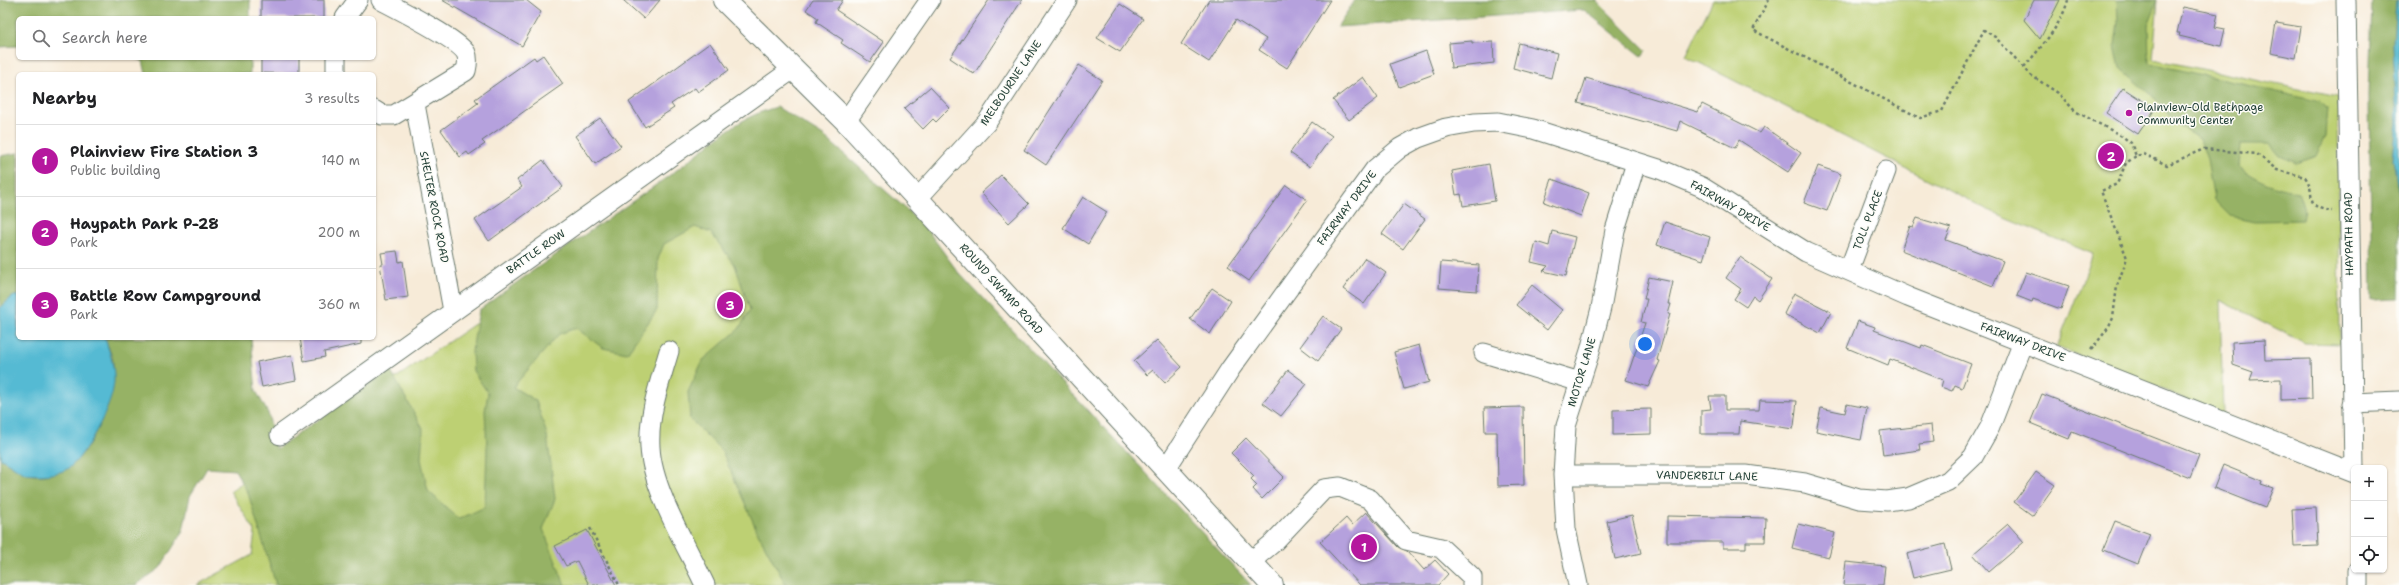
<!DOCTYPE html>
<meta charset="utf-8">
<style>
body{margin:0;font-family:"Shantell Sans",sans-serif;background:#f6f6f6;color:#202124}
.controls{position:absolute;right:12px;bottom:12px;display:grid;overflow:hidden;border-radius:6px;box-shadow:0 1px 3px #0004}
.controls button{width:36px;height:36px;display:grid;place-items:center;padding:0;border:0;border-bottom:1px solid #e0e0e0;background:#fff;color:#202124;font:20px sans-serif}
.you{position:absolute;left:1645px;top:344px;width:14px;height:14px;margin:-10px;border:3px solid #fff;border-radius:50%;background:#1a73e8;box-shadow:0 0 0 6px #1a73e833}
.badge{display:grid;place-items:center;width:26px;height:26px;border-radius:50%;background:#b5179e;color:#fff;font-size:13px;font-weight:700}
.pin{position:absolute;translate:-50% -50%;border:2px solid #fff;box-shadow:0 1px 4px #0006}
.list{margin:0;padding:0;list-style:none}
h2{display:flex;justify-content:space-between;align-items:center;height:52px;margin:0;padding:0 16px;font-size:17px}
h2 small{font-size:13px;font-weight:400;color:#757577}
.list li{display:grid;grid-template-columns:26px 1fr auto;gap:12px;align-items:center;box-sizing:border-box;height:72px;padding:0 16px;border-top:1px solid #e0e0e0}
.list b{display:block;font-size:15px;white-space:nowrap}
.list p{margin:0;font-size:13px;white-space:nowrap;color:#757577}
.list em{font-size:13px;font-style:normal;color:#757577}
.icon{flex:none;width:22px;height:22px;fill:none;stroke:currentColor;stroke-width:2;stroke-linecap:round;stroke-linejoin:round}
.map{position:relative;flex:none;width:2399px;height:585px;overflow:hidden}
.search{position:absolute;background:#fff;box-shadow:0 1px 3px #0004;left:16px;top:16px;width:360px;height:44px;display:flex;align-items:center;gap:10px;box-sizing:border-box;padding:0 14px;border-radius:6px;color:#757577;font-size:15px}
.panel{position:absolute;background:#fff;box-shadow:0 1px 3px #0004;left:16px;top:72px;width:360px;height:268px;border-radius:6px}
.map>svg:first-child{display:block}
</style>
<div class="map">
<svg width="2399" height="585" viewBox="0 0 2399 585">
<rect width="100%" height="100%" fill="#fdfcf7"/>
<filter id="ink" filterUnits="userSpaceOnUse"><feTurbulence type="fractalNoise" baseFrequency=".025" numOctaves="2"/><feDisplacementMap in="SourceGraphic" scale="8" xChannelSelector="R" yChannelSelector="G"/><feConvolveMatrix kernelMatrix="1 2 1 2 8 2 1 2 1" color-interpolation-filters="sRGB"/></filter>
<filter id="wash" filterUnits="userSpaceOnUse"><feTurbulence type="fractalNoise" baseFrequency=".012" numOctaves="4" result="noise"/><feDisplacementMap in="SourceGraphic" scale="16" xChannelSelector="R" yChannelSelector="G"/><feGaussianBlur stdDeviation="0.9" result="paint"/><feColorMatrix in="noise" values="0 0 0 0 0 0 0 0 0 0 0 0 0 0 0 0 0 1.4 0 .05"/><feComposite in="paint" operator="in"/></filter>
<g filter="url(#wash)">
<rect width="100%" height="100%" fill="#f7ebd8"/>
<path fill="#bdd073" stroke="#6e8654" d="M1713,0H2158L2153,59L2338,97L2340,344L2305,343L2220,300L2223,414L2057,347L2093,254L1998,215L1686,56Z
M775,119L1233,585H197L252,555L255,531L230,491Z"/>
<path fill="#96b265" stroke="#5a784c" d="M0,0H250V18H18V46L0,47Z
M1355,0H1596L1646,50L1642,56L1584,10L1337,27Z
M2117,0H2158L2148,25L2149,63L2321,102L2327,107L2325,136L2316,156L2296,163L2280,156L2270,144H2241L2239,167C2258,182 2275,187 2298,192L2304,210L2302,220L2255,221L2230,216L2214,200L2207,159L2200,140L2173,121L2161,104L2120,68L2115,46L2118,21Z
M2372,0H2399L2396,2L2393,44L2397,122L2393,159L2399,195L2397,225L2399,232V299L2372,300L2369,96Z
M133,58H250V74H146L143,61Z
M777,107L825,137L923,224L958,272L1251,585H786L758,533L722,451L690,419L688,392L703,360L739,329L750,310L735,265L711,233L695,227L664,244L658,259L657,310L627,353L603,348L576,328L559,334L513,387L536,401L547,435L555,499L543,529L565,585H276L248,493L235,470L207,468L190,496L183,531L160,568L136,585H0V453L1,459C8,462 21,473 27,474C80,484 101,430 108,388C110,380 114,369 113,361C112,354 107,345 105,338H251L256,391L268,413L276,449L390,370L423,429L421,459L428,491L459,519L485,507L487,448L485,411L488,393L473,371L472,351L479,310C542,263 607,220 670,175C708,148 731,119 777,107Z
M18,153V295L12,297L0,308V156Z"/>
<path fill="#55bad3" stroke="#3a7c84" d="M2399,0V195L2393,159L2397,122L2393,44L2396,2Z
M18,295V338H105C110,354 117,371 113,389C110,409 85,456 69,468C58,475 40,476 27,474C21,473 8,462 1,459L0,453V308L12,297Z"/>
<g id="blocks">
<path fill="#b5a1dd" d="M261,0H324V18H261Z
M442,0H526L541,12L522,46Z
M623,0H660L644,19Z
M813,0H843L836,10L884,42L870,62L841,43L843,40L816,22L818,18L806,10Z
M989,0H1022L974,74L950,58Z
M1209,0H1330L1287,68L1259,50L1266,39L1236,20L1209,62L1181,44Z
M2034,0H2060L2040,39L2024,20Z
M1120,4L1143,19L1120,52L1097,38Z
M2183,7L2218,14L2215,27L2225,29L2221,46L2179,36L2180,33H2177Z
M2276,23L2301,27L2296,58L2271,53Z
M1472,41V43L1493,42L1494,63L1451,68L1449,43Z
M710,43L729,70L698,92L695,88L671,104L674,108L645,127L629,102Z
M1519,43L1557,53L1551,78L1513,68Z
M1426,51L1434,74L1399,87L1390,64Z
M543,55L563,84L482,141L485,144L469,155L467,152L460,157L441,130L478,103L475,99L534,57L536,60Z
M261,58H299V74L261,73Z
M1079,65L1102,80L1046,165L1024,150Z
M1363,77L1378,98L1349,120L1333,100Z
M1586,78L1698,112L1702,104L1760,133L1764,127L1801,153L1788,172L1739,140L1735,148L1680,121L1677,131L1578,103Z
M930,87L950,108L936,122L933,119L923,129L904,109Z
M2123,88L2155,109L2138,134L2106,113Z
M600,118L621,146L595,164L575,136Z
M1312,122L1332,136L1310,167L1290,153Z
M543,160L563,187L489,241L475,220L522,187L517,180Z
M1489,164L1495,201L1463,206L1461,194L1456,195L1452,171Z
M1818,166L1841,174L1827,211L1804,203Z
M1001,175L1029,204L1009,223L981,193Z
M1552,179L1589,193L1581,216L1544,202Z
M1286,185L1307,200L1249,281L1228,266Z
M1083,197L1107,212L1088,244L1063,228Z
M1404,204L1425,219L1403,249L1382,234Z
M1917,218L1951,228L1946,240L2003,261L1993,286L1901,250L1910,226L1913,227Z
M1665,222L1710,237L1703,260L1657,245Z
M1552,231L1575,237L1566,276L1543,271L1548,266L1531,262L1536,242L1549,246Z
M397,251L399,262L403,261L408,297L386,300L380,264H383L381,253Z
M1740,257L1772,279L1758,300L1753,296L1746,307L1734,299L1741,289L1726,278Z
M1365,258L1386,273L1364,304L1343,289Z
M1441,262L1479,265L1477,291L1439,288Z
M2026,272L2069,286L2061,309L2033,299L2032,302L2017,296Z
M1649,277L1673,282L1668,304H1671L1668,314H1670L1657,360L1660,361L1648,387L1626,380L1645,323L1641,322L1647,299H1644Z
M1532,285L1562,310L1547,330L1516,305Z
M1212,288L1231,301L1210,334L1190,319Z
M1794,293L1831,312L1820,333L1784,314Z
M1323,316L1341,329L1318,361L1300,347Z
M1858,321L1875,327L1874,330L1921,348L1922,345L1971,364L1962,388L1955,385L1952,391L1941,387L1943,380L1890,359L1888,365L1847,348Z
M300,338H361V344L324,352L325,357L304,361Z
M1157,340L1182,367L1165,383L1153,370L1147,375L1134,361Z
M2264,340L2265,360L2311,359L2312,399L2281,400V379L2250,380L2253,372L2233,365L2232,342Z
M1419,345L1429,382L1404,389L1394,352Z
M292,355L296,380L262,387L257,362Z
M1288,370L1307,384L1281,416L1263,403Z
M2042,394L2199,455L2190,478L2072,431L2069,439L2030,423Z
M1709,396H1725V410H1759L1760,400L1797,401L1794,426L1793,429L1740,421L1739,434H1701V410L1711,409Z
M1847,404L1867,408L1861,440L1816,431L1821,408L1845,413Z
M1523,407L1524,485L1498,486L1497,432H1485L1484,408Z
M1651,409V434L1613,435V410Z
M1931,425L1933,442L1919,444L1920,450L1883,455L1880,431Z
M1246,438L1284,477L1262,499L1253,489L1257,485L1251,479L1254,476L1231,453Z
M2223,465L2262,481L2261,484L2273,488L2265,508L2214,488Z
M2036,472L2055,485L2033,516L2014,502Z
M2316,508L2318,546L2294,547L2292,509Z
M1366,512L1398,547L1407,551L1424,570L1435,560L1448,574L1438,585H1360L1320,542L1346,518L1352,525Z
M1632,515L1641,553L1615,559L1607,521Z
M1667,516L1766,518L1765,542H1746V548H1723V542H1667Z
M2115,521L2150,534L2138,564L2103,550Z
M1798,524L1835,533L1829,557L1792,548Z
M2008,524L2024,542L1989,572L1973,554Z
M587,530L616,585H589L577,561L566,566L555,546Z
M1945,544L1951,569L1913,578L1907,554Z
M1846,562L1885,566L1883,585H1843Z"/>
</g>
</g>
<g filter="url(#ink)">
<use href="#blocks" fill-opacity="0" stroke="#6b7a6d" stroke-width="1"/>
<g fill="none" stroke-linecap="round" stroke-linejoin="round">
<g stroke="#6b7a6d" stroke-width="21">
<path id="minor" d="M2346,0L2354,468
M345,18L358,0
M336,74V58
M415,104L453,311
M374,110L382,115H394L466,71C467,66 469,59 466,53C458,39 398,9 381,0
M846,121L930,0
M918,198L987,122L1067,0
M1849,270L1886,171
M669,351C660,382 648,414 650,447C652,490 687,546 705,585
M1484,353L1580,382
M2352,403L2399,401
M280,435L793,69
M1165,470L1231,368L1375,169L1400,148L1418,138L1446,128L1474,123L1498,122L1533,129L1662,170L1702,187L1806,252L1908,297L2354,473
M1563,475H1746L1805,483L1859,499L1887,501L1908,498L1948,481L1973,457L1990,427L2023,342
M1250,562L1273,543L1324,489L1340,487L1370,499L1406,540L1441,548L1472,577V585
M2358,570V585
M1578,585L1566,529L1563,475L1566,426L1590,351L1601,308L1615,230L1636,163"/>
</g>
<g stroke="#6b7a6d" stroke-width="24">
<path id="major" d="M724,0L846,121L1272,585"/>
</g>
<path stroke="#6b7a6d" stroke-width="2.5" stroke-dasharray="3 3" stroke-linecap="butt" d="M1769,0L1753,30L1920,118L1942,111L1984,30L1995,37L2032,76L2058,93L2075,111L2122,136L2131,143L2136,156L2144,154L2167,165L2204,149L2257,154L2277,170L2305,177C2318,194 2301,207 2332,211
M2024,67C2041,47 2061,26 2068,0
M2091,350L2109,327L2113,318L2117,286L2127,258L2101,191L2117,184L2126,163L2136,156
M590,528L619,585"/>
<use href="#minor" stroke="#fff" stroke-width="19"/>
<use href="#major" stroke="#fff" stroke-width="22"/>
</g>
</g>
<circle fill="#b5179e" stroke="#fdfcf7" stroke-width="1.5" cx="2129" cy="113" r="4"/>
<g text-anchor="middle" dominant-baseline="central" stroke-width="3" stroke-linejoin="round" paint-order="stroke">
<g font-size="11" fill="#1f3d34" stroke="#fdfcf7">
<text transform="translate(1011 83) rotate(-56)">MELBOURNE LANE</text>
<text transform="translate(1730 206) rotate(30)">FAIRWAY DRIVE</text>
<text transform="translate(434 207) rotate(79)">SHELTER ROCK ROAD</text>
<text transform="translate(1347 208) rotate(-53)">FAIRWAY DRIVE</text>
<text transform="translate(1868 220) rotate(-69)">TOLL PLACE</text>
<text transform="translate(2349 234) rotate(-91)">HAYPATH ROAD</text>
<text transform="translate(536 252) rotate(-35)">BATTLE ROW</text>
<text transform="translate(1001 289) rotate(48)">ROUND SWAMP ROAD</text>
<text transform="translate(2023 342) rotate(21)">FAIRWAY DRIVE</text>
<text transform="translate(1582 372) rotate(-73)">MOTOR LANE</text>
<text transform="translate(1707 476) rotate(1)">VANDERBILT LANE</text>
</g>
<g font-size="11" fill="#1f3d34" stroke="#fdfcf7" text-anchor="start">
<text x="2137" y="107">Plainview-Old Bethpage<tspan x="2137" dy="13">Community Center</tspan></text>
</g>
</g>
</svg>
<div class="controls">
<button>+</button>
<button>−</button>
<button><svg class="icon" aria-label="locate" viewBox="0 0 24 24"><circle cx="12" cy="12" r="6"/><path d="M12 2v4M12 18v4M2 12h4M18 12h4"/></svg></button>
</div>
<div class="you"></div>
<div class="pin badge" style="left:1364px;top:547px">1</div>
<div class="pin badge" style="left:2111px;top:156px">2</div>
<div class="pin badge" style="left:730px;top:305px">3</div>
<div class="search"><svg class="icon" aria-label="search" viewBox="0 0 24 24"><circle cx="10" cy="10" r="6"/><path d="M15 15l6 6"/></svg>Search here</div>
<section class="panel">
<h2>Nearby<small>3 results</small></h2>
<ul class="list">
<li><span class="badge">1</span><div><b>Plainview Fire Station 3</b><p>Public building</p></div><em>140 m</em></li>
<li><span class="badge">2</span><div><b>Haypath Park P-28</b><p>Park</p></div><em>200 m</em></li>
<li><span class="badge">3</span><div><b>Battle Row Campground</b><p>Park</p></div><em>360 m</em></li>
</ul>
</section>
</div>
